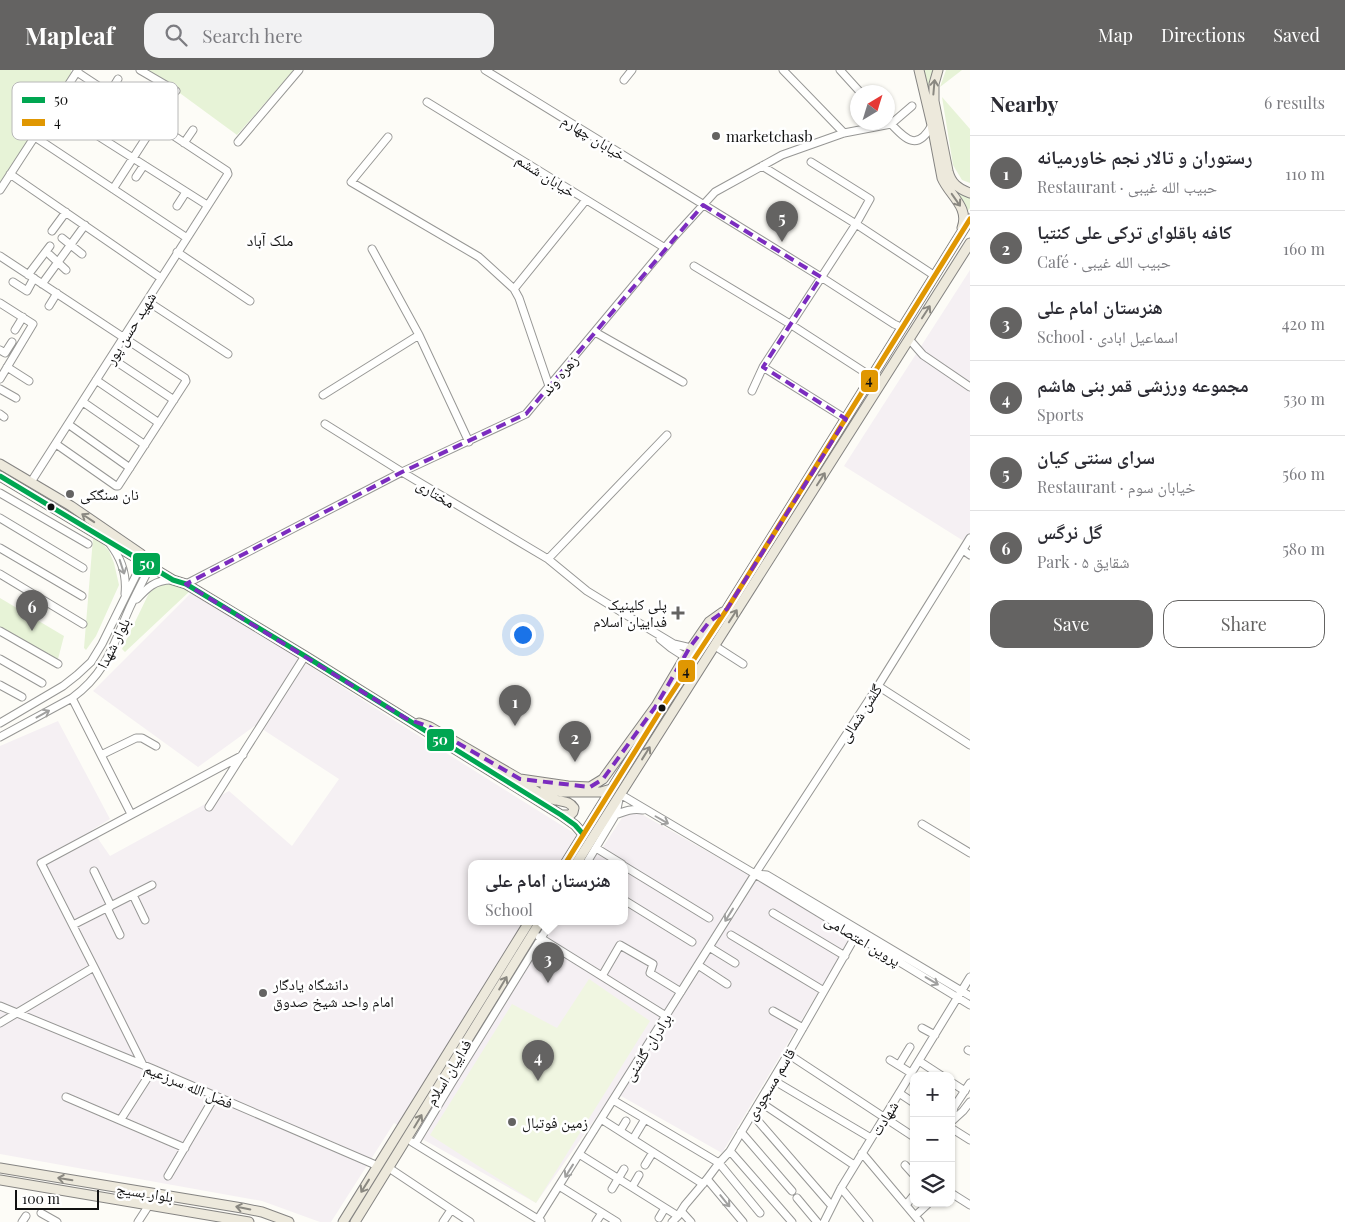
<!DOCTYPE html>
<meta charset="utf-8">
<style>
body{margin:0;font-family:"Playfair Display","Noto Naskh Arabic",serif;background:#f2f2f3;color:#2b2b33}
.controls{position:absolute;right:15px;bottom:15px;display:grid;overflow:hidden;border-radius:10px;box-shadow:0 1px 4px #0004}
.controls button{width:45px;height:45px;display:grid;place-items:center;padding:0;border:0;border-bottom:1px solid #e1e1e2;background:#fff;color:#2b2b33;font:25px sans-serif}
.compass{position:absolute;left:850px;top:15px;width:45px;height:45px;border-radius:50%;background:#fff;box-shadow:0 1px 4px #0004;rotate:38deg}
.scale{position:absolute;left:15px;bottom:12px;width:84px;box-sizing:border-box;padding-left:5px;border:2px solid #111;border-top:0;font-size:14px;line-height:18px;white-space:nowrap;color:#111;-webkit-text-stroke:4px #fff;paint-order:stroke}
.you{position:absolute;left:522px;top:564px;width:18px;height:18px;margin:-12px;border:4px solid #fff;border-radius:50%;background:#1a73e8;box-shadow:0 0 0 8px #1a73e833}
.badge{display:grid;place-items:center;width:32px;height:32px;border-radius:50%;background:#646362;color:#fff;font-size:16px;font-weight:700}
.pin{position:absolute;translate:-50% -41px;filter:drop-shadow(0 1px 2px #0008)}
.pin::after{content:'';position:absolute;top:26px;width:18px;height:15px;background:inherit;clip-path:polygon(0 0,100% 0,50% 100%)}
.popup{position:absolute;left:468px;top:790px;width:160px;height:65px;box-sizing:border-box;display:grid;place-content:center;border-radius:10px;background:#fff;filter:drop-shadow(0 1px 4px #0005);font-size:16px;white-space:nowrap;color:#7c7c81}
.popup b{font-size:19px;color:#2b2b33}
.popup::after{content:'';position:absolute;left:50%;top:100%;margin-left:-10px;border:10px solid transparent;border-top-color:#fff}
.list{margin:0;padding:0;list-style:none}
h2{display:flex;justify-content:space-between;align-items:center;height:65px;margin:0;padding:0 20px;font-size:21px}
h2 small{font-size:16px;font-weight:400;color:#7c7c81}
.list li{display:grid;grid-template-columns:32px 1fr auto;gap:15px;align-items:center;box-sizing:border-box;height:75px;padding:0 20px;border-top:1px solid #e1e1e2}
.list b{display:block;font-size:19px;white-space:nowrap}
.list p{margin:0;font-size:16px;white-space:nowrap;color:#7c7c81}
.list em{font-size:16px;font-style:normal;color:#7c7c81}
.actions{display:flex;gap:10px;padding:15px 20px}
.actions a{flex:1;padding:11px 0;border:1px solid #646362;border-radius:15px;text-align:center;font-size:18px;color:#646362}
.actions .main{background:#646362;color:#fff}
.icon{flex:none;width:28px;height:28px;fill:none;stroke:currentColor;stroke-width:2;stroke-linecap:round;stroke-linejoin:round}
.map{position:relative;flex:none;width:970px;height:1152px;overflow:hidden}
header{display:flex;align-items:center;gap:30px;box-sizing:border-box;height:70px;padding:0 25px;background:#646362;color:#fff}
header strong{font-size:24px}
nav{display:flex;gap:28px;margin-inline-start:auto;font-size:18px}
.search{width:350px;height:45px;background:#f2f2f3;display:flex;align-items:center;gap:12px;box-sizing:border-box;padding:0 18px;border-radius:15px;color:#7c7c81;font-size:19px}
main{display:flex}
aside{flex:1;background:#fff}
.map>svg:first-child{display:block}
</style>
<header>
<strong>Mapleaf</strong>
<div class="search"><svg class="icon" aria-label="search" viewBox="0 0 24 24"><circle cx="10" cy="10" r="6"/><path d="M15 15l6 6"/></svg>Search here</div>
<nav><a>Map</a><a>Directions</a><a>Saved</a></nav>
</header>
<main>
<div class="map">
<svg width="970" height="1152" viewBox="0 0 970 1152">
<rect width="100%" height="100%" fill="#fdfcf7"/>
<path fill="#f5f0f3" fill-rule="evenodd" d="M970,200V475L844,396Z
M193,521L400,654L601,780L629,737L853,864L722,1083L614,1022L536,1133L394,1053L331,1152H320L262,1131L0,1084V676L58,651L110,749L92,760L110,786L229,721L292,776L339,709L256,655L198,697L93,621ZM472,794H624V852H472Z"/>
<path fill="#e7f3d7" d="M0,0H71V4L0,113Z
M144,0H294L237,65L177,21Z
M924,0H935L930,32Z
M946,0H962L940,17Z
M942,27L970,59V113L962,110L953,95Z
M944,101L970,127V138L966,144Z
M93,468L103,474L109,481L114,493L119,515L96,566L86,580L84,578Z
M173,512L191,520L125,582L122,579L149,523L162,513Z
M0,528L64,566L58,589L0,557Z"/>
<path fill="#f0f6e1" d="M589,909L650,951L536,1133L430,1065L512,934L557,958Z"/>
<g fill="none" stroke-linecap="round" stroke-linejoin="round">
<g stroke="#979795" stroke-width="9">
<path id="minor" d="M140,0L176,21
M485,0L821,207L894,254L903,258
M783,0L844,63
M840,0L860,22
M624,10L632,0
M109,24L118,9
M427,32L665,178
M54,38L207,135
M133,39L144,22
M888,51C904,67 916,84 932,55
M35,67L187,168
M388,67L351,112L479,187L514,219L519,228L549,316
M238,72L299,0
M184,73L193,60
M762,96L856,154L935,206
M10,104L161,208
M136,107L144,95
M113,119L166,37
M0,120L78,0
M177,136L186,122
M52,161L66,142
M62,168L82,184
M372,179L419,265L469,372
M177,182L250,231
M50,185L66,200
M0,186L185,308L186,311L118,416H116L56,374
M694,196L790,254L872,307
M28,205L50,176
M13,212L27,221L34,208
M42,214L85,155
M514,219L586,130
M147,231L228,284
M0,233L33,254L0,309
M49,236L57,223
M15,260L23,247
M595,262L683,312
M909,269L923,285L970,317
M0,280L5,283L12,272
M111,288L174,330
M7,297L29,311
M763,297L846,349
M96,310L159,353
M0,319L16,328
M752,321L763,297L856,154L870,129L811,92
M323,325L419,265
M83,332L145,375
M0,344L4,347
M68,354L130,398
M325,354L402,402L548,489L587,521L649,559L674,574L691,578
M31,412L228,104L227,101L77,2
M0,423L88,474
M0,448L83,498
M110,474C121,488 127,505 125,524
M0,478L82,526
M963,480L970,485
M548,489L667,365
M0,504L83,554
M186,514L402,402L526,344L673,168L715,122L782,85L844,63L891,54L912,36
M137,529C147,518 155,510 171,510
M0,561L58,594
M660,569L671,578L685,587
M715,576L743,594
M0,589L42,613
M0,615L22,627
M878,616L970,675
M72,628L131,744
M0,653L63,616L77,605L91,592L102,574L145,487
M0,667L72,628C107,602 113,575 130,537C137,522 145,507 153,491
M101,685L136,668H142L156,676
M209,737L305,586
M615,745C625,741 633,738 643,740
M922,754L970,783
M596,778L622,794
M586,794L616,744L620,724L755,804L970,935
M624,796L709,848
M94,801L111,836
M756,804L767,805L970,926
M133,825L145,850
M624,830L692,872
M107,838L120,865
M773,843L845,886
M73,855L152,815
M731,865L824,921
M539,867L666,946
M709,877L735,893
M698,895L727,914
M602,906L620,875L653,894L650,903L681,922
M0,936L153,999L378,1096
M773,941L803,958
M0,953L94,897
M922,958L935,965
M968,980L970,981
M788,984L914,1067
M890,990L911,1003
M919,991L942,1006
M143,995L94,897L41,793L243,685
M899,995L910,977
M773,1010L871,1068
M951,1012L965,1021
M970,1013L954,1037L951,1052L963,1041L970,1032
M899,1023L914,1033
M66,1027L185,1078
M613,1030L719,1093L760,1143
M760,1032L854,1095
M752,1044L831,1135
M121,1049L153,999
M601,1049L703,1114
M951,1058L970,1070
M620,1061L626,1051
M741,1062L792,1121
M633,1069L645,1049
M412,1072L541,1151
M415,1074L451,1014L551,852
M730,1081L792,1152
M862,1083L920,1152
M579,1084L678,1146
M645,1095L653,1082
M905,1095L914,1105
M389,1098L470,1152
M168,1106L215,1026
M707,1109L743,1152
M559,1116L617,1152
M632,1117L639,1105
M841,1118L869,1152
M612,1119L624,1099
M951,1123L970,1135
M797,1128L817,1152
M906,1135L914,1125
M681,1141L691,1152
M41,1143L57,1152
M915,1146L929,1133
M659,1148L665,1138
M538,1149L755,804L878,616L970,468
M22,1152L26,1146
M138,1152L149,1135
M443,1152L451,1140
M596,1152L602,1143
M672,1152L678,1146L685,1135L707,1109L719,1093L730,1081L788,984L859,860
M824,1152L841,1118L970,907"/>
</g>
<g stroke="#858482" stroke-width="11">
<path id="major" d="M919,0L932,55L942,108C949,125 970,137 962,158
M938,0L934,14V31L948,101C951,113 958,119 970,123
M0,394L71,436L141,484
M0,406L173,510L186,514L305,586L561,745L575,755L583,764
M419,653L430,657L523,711
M520,709L568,716L590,717L603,709L656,636L685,587L709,552L723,542
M520,710C531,718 542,727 556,730C564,732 569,731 574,738L573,742L570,745H561
M545,718L561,722H601L611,719
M565,794L662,638L727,539L970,149
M576,794L970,173
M0,1098L242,1138L262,1142L289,1152
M0,1110L249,1152
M343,1152L529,852
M355,1152L540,852"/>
</g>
<use href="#minor" stroke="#fffffe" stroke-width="7"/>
<use href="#major" stroke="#ede9dc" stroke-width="9"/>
<g stroke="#fff" stroke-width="9">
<path id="bus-1" d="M0,406L173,510L186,514L305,586L561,745L575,755L583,764"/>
</g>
<g stroke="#fff" stroke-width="9">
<path id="bus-2" d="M565,794L662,638L727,539L970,149"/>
</g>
<use href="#bus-1" stroke="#00a651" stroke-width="5"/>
<use href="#bus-2" stroke="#e09702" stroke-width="5"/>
</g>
<defs><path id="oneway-shaft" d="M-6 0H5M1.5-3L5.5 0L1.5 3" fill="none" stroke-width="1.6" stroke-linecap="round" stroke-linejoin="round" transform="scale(1.25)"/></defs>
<g stroke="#8a8881">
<use href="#oneway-shaft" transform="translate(934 17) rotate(-85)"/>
<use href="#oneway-shaft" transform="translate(956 130) rotate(55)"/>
<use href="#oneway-shaft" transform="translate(926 242) rotate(-57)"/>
<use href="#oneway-shaft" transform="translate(821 409) rotate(-57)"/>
<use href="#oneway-shaft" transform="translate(88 448) rotate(-146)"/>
<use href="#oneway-shaft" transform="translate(733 546) rotate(-57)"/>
<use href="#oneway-shaft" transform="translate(646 683) rotate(-58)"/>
<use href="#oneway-shaft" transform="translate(503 913) rotate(-59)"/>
<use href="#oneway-shaft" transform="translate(418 1051) rotate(-59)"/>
<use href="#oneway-shaft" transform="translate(65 1109) rotate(-171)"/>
<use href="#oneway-shaft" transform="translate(365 1116) rotate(122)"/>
<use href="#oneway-shaft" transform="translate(243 1138) rotate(-169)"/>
</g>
<g stroke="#a0a09f">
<use href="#oneway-shaft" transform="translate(122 497) rotate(72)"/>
<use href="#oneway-shaft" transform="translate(43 644) rotate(-29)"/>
<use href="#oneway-shaft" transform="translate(662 750) rotate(30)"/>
<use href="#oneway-shaft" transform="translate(729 845) rotate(122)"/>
<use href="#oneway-shaft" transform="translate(932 911) rotate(31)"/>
<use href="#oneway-shaft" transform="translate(569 1101) rotate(122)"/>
<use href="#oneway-shaft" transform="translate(725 1131) rotate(51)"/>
</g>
<path fill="none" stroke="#7b2cbf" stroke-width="4" stroke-dasharray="10 6" stroke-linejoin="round" d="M703,135L821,207L763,297L846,349L727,539L709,552L690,577L656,636L603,709L590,717L520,709L430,657L407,649L186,514L402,402L526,344Z"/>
<g fill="#646362" stroke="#fff" stroke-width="2">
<circle cx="716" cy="66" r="5"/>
<circle cx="70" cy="424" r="5"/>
<path d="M675.5 535.5h5v5h5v5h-5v5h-5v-5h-5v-5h5z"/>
<circle cx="263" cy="923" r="5"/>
<circle cx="512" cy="1052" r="5"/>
</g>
<g fill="#111" stroke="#fff" stroke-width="2">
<circle cx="51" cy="437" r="4.5"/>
<circle cx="662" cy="638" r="4.5"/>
</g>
<g text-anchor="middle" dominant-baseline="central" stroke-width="5" stroke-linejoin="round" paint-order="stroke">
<g font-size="15" fill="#111" stroke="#fff" text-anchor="start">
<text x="726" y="66">marketchasb</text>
<text x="80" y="424">نان سنگکی</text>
<text x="667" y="534" text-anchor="end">پلی کلینیک<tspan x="667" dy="17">فداییان اسلام</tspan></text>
<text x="273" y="914">دانشگاه یادگار<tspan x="273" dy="17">امام واحد شیخ صدوق</tspan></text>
<text x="522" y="1052">زمین فوتبال</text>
</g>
<g font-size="15" fill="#111" stroke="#fff">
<text transform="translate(594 67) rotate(32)">خیابان چهارم</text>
<text transform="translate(546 105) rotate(32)">خیابان ششم</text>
<text transform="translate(130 258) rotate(-58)">شهید حسن پور</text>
<text transform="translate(559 305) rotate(-50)">زهره وند</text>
<text transform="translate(436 423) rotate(31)">مختاری</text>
<text transform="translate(113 573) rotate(-63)">بلوار شهدا</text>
<text transform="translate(860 643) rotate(-57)">گلشن شمالی</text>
<text transform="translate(863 870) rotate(31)">پروین اعتصامی</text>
<text transform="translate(647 977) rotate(-58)">برادران گلشنی</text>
<text transform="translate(448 1002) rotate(-59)">فداییان اسلام</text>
<text transform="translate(770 1014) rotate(-59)">قاسم مسجودی</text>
<text transform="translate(189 1015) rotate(23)">فضل الله سرزعیم</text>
<text transform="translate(884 1048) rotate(-58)">شهادت</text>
<text transform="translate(145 1122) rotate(9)">بلوار بسیج</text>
</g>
<g font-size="16" fill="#111" stroke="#fff">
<text x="270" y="169">ملک آباد</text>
</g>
</g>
<rect x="12" y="12" width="166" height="58" rx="8" fill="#fff" stroke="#b8b8b8" stroke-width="1"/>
<rect x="22" y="27" width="23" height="6" fill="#00a651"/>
<rect x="22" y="49" width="23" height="7" fill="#e09702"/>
<g font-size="14" fill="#111">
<text x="54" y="35">50</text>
<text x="54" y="57">4</text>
</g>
<g stroke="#fff" stroke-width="2">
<rect x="860" y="299" width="19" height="24" rx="5" fill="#e09702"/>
<rect x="132" y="482" width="29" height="24" rx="5" fill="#00a651"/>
<rect x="677" y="589" width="19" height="24" rx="5" fill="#e09702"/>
<rect x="426" y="658" width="29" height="24" rx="5" fill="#00a651"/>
</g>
<g font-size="14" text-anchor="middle" font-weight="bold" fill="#fff">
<text x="147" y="499">50</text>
<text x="440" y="675">50</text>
</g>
<g font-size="14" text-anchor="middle" font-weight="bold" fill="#111">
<text x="869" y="315">4</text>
<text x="686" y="606">4</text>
</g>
</svg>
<div class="controls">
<button>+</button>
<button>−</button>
<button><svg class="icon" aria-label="layers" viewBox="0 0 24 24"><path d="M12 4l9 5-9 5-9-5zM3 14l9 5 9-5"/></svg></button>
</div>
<svg class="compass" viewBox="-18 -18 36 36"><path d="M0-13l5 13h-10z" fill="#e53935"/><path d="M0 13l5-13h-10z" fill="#7c7c81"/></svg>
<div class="scale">100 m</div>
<div class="you"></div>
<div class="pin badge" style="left:515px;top:656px">1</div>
<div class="pin badge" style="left:575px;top:692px">2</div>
<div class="pin badge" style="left:548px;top:913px">3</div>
<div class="popup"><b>هنرستان امام علی</b>School</div>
<div class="pin badge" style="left:538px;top:1011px">4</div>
<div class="pin badge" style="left:782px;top:172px">5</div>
<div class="pin badge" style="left:32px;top:561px">6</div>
</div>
<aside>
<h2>Nearby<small>6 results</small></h2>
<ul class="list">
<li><span class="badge">1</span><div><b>رستوران و تالار نجم خاورمیانه</b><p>Restaurant · حبیب الله غیبی</p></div><em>110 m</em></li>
<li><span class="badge">2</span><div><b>کافه باقلوای ترکی علی کنتیا</b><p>Café · حبیب الله غیبی</p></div><em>160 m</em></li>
<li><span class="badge">3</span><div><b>هنرستان امام علی</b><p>School · اسماعیل ابادی</p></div><em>420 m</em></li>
<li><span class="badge">4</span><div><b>مجموعه ورزشی قمر بنی هاشم</b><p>Sports</p></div><em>530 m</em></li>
<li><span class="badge">5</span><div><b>سرای سنتی کیان</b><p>Restaurant · خیابان سوم</p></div><em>560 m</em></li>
<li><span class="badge">6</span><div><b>گل نرگس</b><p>Park · شقایق ۵</p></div><em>580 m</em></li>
</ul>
<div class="actions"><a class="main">Save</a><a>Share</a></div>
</aside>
</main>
